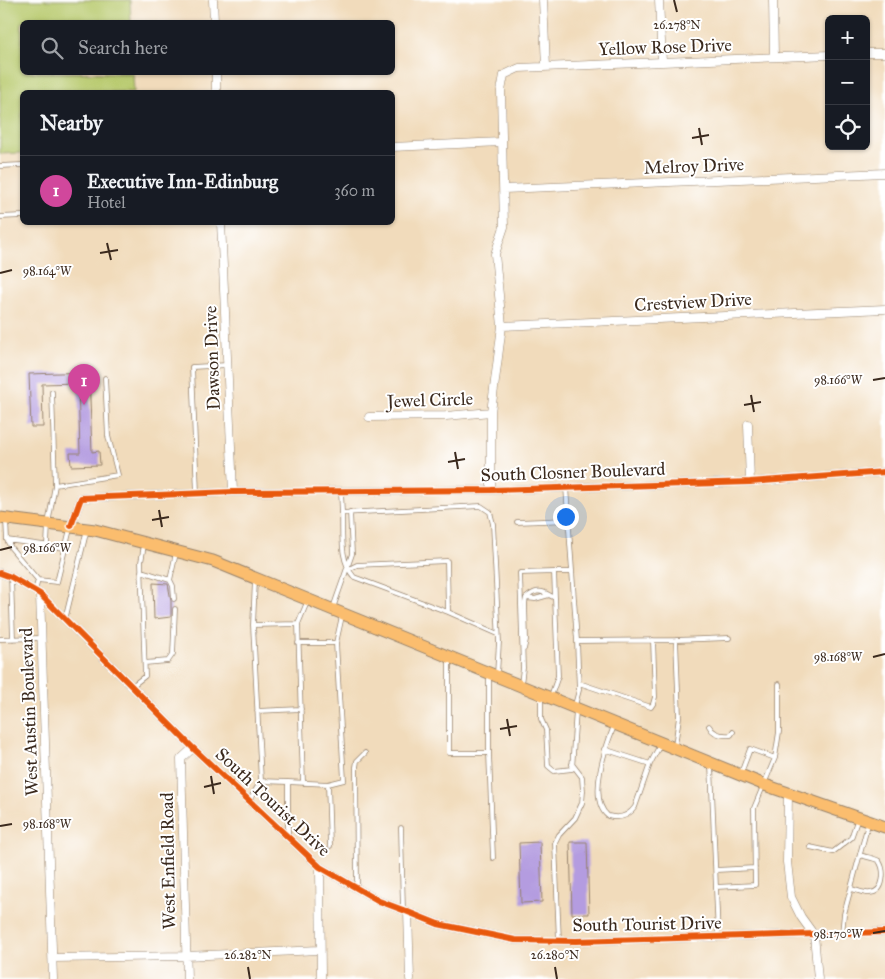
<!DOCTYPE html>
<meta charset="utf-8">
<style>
body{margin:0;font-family:"IM FELL Great Primer",serif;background:#20242c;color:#f1f3f6}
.controls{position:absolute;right:15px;top:15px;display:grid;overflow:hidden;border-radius:8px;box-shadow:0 1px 4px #0004}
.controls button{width:45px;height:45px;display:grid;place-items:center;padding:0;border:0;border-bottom:1px solid #363941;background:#171b24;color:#f1f3f6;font:25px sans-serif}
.you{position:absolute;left:565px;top:516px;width:18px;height:18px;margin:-12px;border:4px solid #fff;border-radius:50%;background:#1a73e8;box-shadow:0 0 0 8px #1a73e833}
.badge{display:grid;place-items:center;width:32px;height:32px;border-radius:50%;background:#d690ce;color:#fff;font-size:16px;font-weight:700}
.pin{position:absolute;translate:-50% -41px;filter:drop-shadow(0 1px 2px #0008)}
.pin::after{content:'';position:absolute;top:26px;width:18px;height:15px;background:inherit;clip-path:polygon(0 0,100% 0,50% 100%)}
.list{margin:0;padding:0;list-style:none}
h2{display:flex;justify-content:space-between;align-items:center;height:65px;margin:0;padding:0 20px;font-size:21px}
h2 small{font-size:16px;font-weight:400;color:#9ea1a6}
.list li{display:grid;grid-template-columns:32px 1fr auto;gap:15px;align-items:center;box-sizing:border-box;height:70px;padding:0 20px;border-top:1px solid #363941}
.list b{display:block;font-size:19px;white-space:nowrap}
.list p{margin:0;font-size:16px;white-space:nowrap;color:#9ea1a6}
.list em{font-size:16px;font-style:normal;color:#9ea1a6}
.icon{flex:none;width:28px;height:28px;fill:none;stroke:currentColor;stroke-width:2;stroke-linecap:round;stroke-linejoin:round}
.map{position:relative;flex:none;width:885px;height:979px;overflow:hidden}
.search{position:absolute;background:#171b24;box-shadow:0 1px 4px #0004;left:20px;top:20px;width:375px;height:55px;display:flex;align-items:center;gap:12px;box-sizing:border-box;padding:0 18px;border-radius:8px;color:#9ea1a6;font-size:19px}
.panel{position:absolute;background:#171b24;box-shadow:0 1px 4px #0004;left:20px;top:90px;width:375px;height:135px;border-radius:8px}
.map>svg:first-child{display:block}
</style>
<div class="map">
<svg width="885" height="979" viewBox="0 0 885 979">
<rect width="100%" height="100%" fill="#fff"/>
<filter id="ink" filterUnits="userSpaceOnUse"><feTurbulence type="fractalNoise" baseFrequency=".02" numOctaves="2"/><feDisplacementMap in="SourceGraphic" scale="10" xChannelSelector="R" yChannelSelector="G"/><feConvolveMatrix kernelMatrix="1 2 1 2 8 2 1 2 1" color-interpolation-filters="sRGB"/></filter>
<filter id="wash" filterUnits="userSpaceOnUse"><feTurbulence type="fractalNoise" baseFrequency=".0096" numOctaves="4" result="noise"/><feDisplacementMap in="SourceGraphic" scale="20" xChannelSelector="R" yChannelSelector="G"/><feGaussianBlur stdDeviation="1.12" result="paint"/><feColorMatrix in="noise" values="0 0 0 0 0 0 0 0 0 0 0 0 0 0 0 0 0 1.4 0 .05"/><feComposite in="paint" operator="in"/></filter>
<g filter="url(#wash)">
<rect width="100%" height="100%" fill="#f1dbbb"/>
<path fill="#b7c96c" stroke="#797a45" d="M0,0H130L131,22H22V72L133,73L134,92H22V153L0,154Z"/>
<g id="blocks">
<path fill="#b49ce0" d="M89,372L92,452L99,451L100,465L71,466L70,453H80L78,383L42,384L43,427H31L29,374Z
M153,583L168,584L171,601V617L154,619Z
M540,842L542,902L521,903L519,843Z
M570,842H587L589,914H572Z"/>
</g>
</g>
<g filter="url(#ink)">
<use href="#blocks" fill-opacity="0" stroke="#96826c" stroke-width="1"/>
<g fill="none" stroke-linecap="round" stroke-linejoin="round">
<g stroke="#96826c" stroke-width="5.5">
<path id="lane" d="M0,166L22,165
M0,217L22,216
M55,485L118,475L108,436L105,378
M566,487L577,641
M341,491L342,513
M197,493L192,367L227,365
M6,520L7,540L11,548L38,580L35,591
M517,522L569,520
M7,540L65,548
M47,545L48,524L55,485L52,392
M347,570L357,565L447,561L448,612L354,577C339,560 343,534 342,513L481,506L490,512L493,524L499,642L497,674
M141,571L170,580L173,586L174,599
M554,572H572
M11,577L13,639
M38,580L57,582L70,529
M170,580L176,553
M255,580L253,625L298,624
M526,598C534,591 540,589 549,595
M333,608L352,554L350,512
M448,612L498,634
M65,620L87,529
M0,639L41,638
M676,640L729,638
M298,643H336
M524,649L526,640L525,603L526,598L535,599L549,595L555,598
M449,659V753H489V676
M145,663L168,661L173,654L175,609
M579,683L651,707L653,704L655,697L653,640
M521,684L523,668L520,573L554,572L558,676L551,696
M132,686L145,676L141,562L144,545
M541,696V719L546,730L548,766L554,771L572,769L576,710
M575,705L579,690L577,641L676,640L679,717L675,746
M257,711L301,709
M614,726C606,746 587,799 608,816C619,819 628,817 635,807L650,764L661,743
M709,726C713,734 722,736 731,735L733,732
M604,749L650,764
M489,753L493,858
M775,758L779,732V684
M711,765L718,937
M261,781L288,782
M303,783L298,624L308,600
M249,801L261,781L253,625
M401,828L403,910
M288,837V782L328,784
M330,846L328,784L344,780L336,643L342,616
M810,847L833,852L851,838L858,818
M716,870L755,868
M716,887L755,885L754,808L775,758L750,749L741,773
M357,888L356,767L357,761L365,753
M851,889C857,890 864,894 870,893C885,892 885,870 879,861C875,858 865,857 860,855
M842,933L844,914L868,824
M559,941L555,843L559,835L575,818L582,803L583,791L582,777L572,764"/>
</g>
<g stroke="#96826c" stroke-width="9">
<path id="street" d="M213,0L214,22
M543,0L546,67
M659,0L662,62
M773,0L774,57
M866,53H885
M216,72V92
M392,147L501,142
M504,189L885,173
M221,222L233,492
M502,326L885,309
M369,417L446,416L491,412
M748,424L750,482
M491,490V412L502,326L495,254L504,227L501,91L504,75L519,68L829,55
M71,526L81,498L233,492L491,490L750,482L885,472
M0,573L11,577L40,594L193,748L320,867L379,901L403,910L438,924L515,940L576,941L885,932
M40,594L53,979
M788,794L787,862L791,897L801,917L814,935L818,979
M320,867L321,979
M408,912L410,979
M53,958L186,956L319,950
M187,979L181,759L193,748"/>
</g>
<g stroke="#96826c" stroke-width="13">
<path id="primary" d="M0,518L95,530L213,561L765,785L885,827"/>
</g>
<use href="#lane" stroke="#fff" stroke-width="4"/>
<use href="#street" stroke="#fff" stroke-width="8"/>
<use href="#primary" stroke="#fbbd6e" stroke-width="11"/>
<g stroke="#fff" stroke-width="9">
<path id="cycleway" d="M71,526L81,498L233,492L491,490L750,482L885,472
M0,573L11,577L40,594L193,748L320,867L379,901L403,910L438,924L515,940L576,941L885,932"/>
</g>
<use href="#cycleway" stroke="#e8590c" stroke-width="6"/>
</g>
</g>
<path fill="none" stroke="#3b2a1e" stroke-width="2" d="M674,0L677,12M699,128L702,145M692,138L709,135M107,243L111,260M100,253L118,250M0,273L12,270M873,380L885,378M751,395L754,412M744,405L761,402M455,452L458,469M448,462L465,459M159,510L162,527M152,520L169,517M0,550L12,547M873,657L885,654M507,719L510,736M500,729L517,726M211,776L214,794M204,787L221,783M0,826L12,824M873,933L885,931M248,967L250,979M555,967L557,979"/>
<g text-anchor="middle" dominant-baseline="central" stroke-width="4" stroke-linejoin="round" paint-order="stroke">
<g font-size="18" fill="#3b2a1e" stroke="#fff">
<text transform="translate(665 47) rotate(-2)">Yellow Rose Drive</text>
<text transform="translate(694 166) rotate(-2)">Melroy Drive</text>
<text transform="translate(693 302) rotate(-3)">Crestview Drive</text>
<text transform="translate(212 358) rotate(-92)">Dawson Drive</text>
<text transform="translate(430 400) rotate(-2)">Jewel Circle</text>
<text transform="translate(573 472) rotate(-2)">South Closner Boulevard</text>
<text transform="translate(29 712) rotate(-92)">West Austin Boulevard</text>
<text transform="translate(273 802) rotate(43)">South Tourist Drive</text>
<text transform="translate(168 861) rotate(-91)">West Enfield Road</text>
<text transform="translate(647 924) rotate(-1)">South Tourist Drive</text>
</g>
</g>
<g font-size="12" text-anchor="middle" fill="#3b2a1e" stroke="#fff" stroke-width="4" stroke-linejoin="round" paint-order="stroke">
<text x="677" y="29">26.278°N</text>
<text x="47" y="275">98.164°W</text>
<text x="838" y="384">98.166°W</text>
<text x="47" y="552">98.166°W</text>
<text x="838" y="661">98.168°W</text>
<text x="47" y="828">98.168°W</text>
<text x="838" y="938">98.170°W</text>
<text x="248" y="959">26.282°N</text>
<text x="555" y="959">26.280°N</text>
</g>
</svg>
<div class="controls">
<button>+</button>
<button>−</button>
<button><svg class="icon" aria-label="locate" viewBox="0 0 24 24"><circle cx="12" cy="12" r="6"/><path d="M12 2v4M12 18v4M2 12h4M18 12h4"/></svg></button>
</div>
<div class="you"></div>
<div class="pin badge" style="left:84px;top:405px;background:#d1479c">1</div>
<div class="search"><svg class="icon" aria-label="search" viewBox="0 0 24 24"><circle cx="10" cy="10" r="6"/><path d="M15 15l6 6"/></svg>Search here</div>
<section class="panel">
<h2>Nearby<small></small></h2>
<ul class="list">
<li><span class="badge" style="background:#d1479c">1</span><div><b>Executive Inn-Edinburg</b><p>Hotel</p></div><em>360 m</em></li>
</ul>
</section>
</div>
